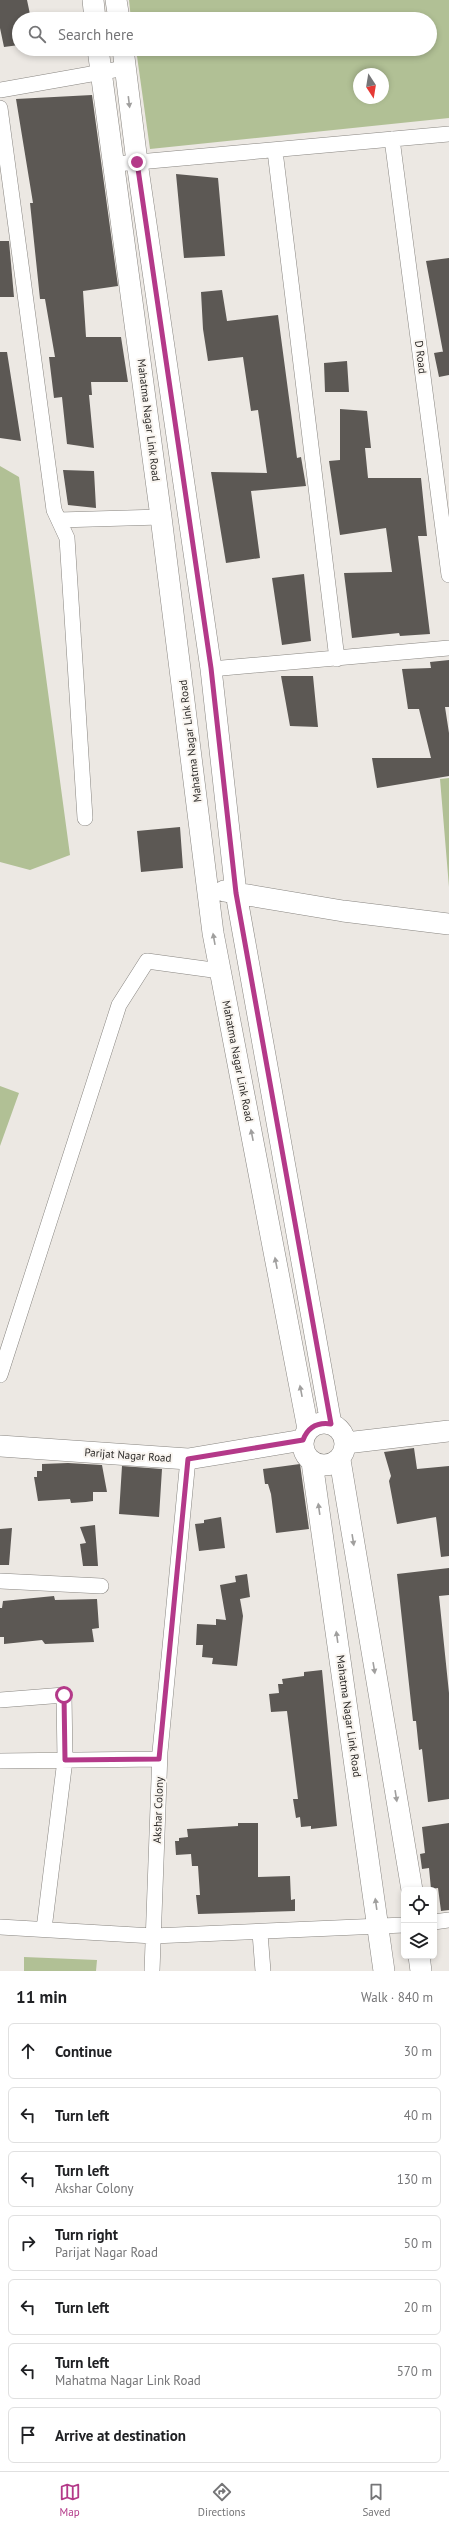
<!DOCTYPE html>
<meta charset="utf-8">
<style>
body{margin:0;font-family:"PT Sans",sans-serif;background:#f2f2f2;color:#202124}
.controls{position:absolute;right:12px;bottom:12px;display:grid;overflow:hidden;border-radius:6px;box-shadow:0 2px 6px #0003}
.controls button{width:36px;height:36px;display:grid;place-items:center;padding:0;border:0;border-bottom:1px solid #e0e0e0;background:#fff;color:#202124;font:20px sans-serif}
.compass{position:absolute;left:353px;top:68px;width:36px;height:36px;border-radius:50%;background:#fff;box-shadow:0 2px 6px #0003;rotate:168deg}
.stop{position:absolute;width:12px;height:12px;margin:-9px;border:3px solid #b43989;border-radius:50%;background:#fff}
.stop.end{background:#b43989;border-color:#fff;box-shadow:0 1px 4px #0008}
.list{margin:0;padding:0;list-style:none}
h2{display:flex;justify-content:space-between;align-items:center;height:52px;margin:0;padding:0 16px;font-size:17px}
h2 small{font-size:13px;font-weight:400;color:#757577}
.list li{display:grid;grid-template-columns:26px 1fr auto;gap:12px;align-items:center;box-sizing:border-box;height:56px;margin:0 8px 8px;padding:0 8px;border:1px solid #e0e0e0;border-radius:6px}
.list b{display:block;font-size:15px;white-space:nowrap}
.list p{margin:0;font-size:13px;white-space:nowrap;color:#757577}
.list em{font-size:13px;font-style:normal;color:#757577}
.icon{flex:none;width:22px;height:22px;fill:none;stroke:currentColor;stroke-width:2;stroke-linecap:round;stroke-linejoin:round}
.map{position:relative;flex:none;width:449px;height:1971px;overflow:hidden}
.search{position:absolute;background:#fff;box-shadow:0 2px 6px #0003;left:12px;right:12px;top:12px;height:44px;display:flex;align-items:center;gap:10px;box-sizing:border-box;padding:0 14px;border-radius:22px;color:#757577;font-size:15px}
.sheet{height:500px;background:#fff}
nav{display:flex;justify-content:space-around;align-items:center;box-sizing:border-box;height:56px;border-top:1px solid #e0e0e0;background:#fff;font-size:11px;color:#757577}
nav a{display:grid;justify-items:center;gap:2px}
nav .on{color:#b43989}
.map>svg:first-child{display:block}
</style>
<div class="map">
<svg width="449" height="1971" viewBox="0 0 449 1971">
<rect width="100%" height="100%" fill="#ece8e3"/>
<path fill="#b1c095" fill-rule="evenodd" d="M129,0H449V118L150,149L136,49H430V19H131ZM359,74H383V98H359Z
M0,466L19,477L70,855L30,870L0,862Z
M449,778V887L440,779Z
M0,1086L19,1093L0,1146Z
M24,1957L97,1960L96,1971H24Z"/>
<path fill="#5c5854" d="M0,0H27L31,19H19V45L4,47L0,28Z
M92,95L118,286L83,291L86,337H121L128,382H91L92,395H89L94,448L67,444L62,397L54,398L49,357H55L45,299H40L30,203H33L16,99Z
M176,174L218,178L225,256L184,258Z
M0,241H9L14,297H0Z
M449,258V375L439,377L434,353L446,351L443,352L426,261Z
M222,290L227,321L278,315L297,458L301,457L306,486L251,491L260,558L226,563L211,472L267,473L258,410L251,411L243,357L208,361L203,329L201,292Z
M0,352H7L21,441L0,438Z
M347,361L349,392H325L324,363Z
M340,409L367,411L371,448H365L368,478H421L427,536H418L430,634L400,636L399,633L352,638L344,573L392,572L386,528L340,535L329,461L340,460Z
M63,470L94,471L96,508L68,505Z
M304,574L311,641L282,645L272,578Z
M449,660V707H445L449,733V776L377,788L372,758H431L419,709H408L402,669L431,668L430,662Z
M281,676H313L318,727L290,726Z
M180,827L183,868L141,872L137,831Z
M414,1448L417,1469L449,1466V1556L441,1557L436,1517L397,1524L389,1481L391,1476L384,1452Z
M68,1463L102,1465L107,1492H93V1501L86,1502L71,1503L70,1499L38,1501L34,1477H37V1471H42V1464Z
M300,1464L309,1529L276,1533L271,1494L268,1484H265L263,1469Z
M122,1466L162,1469L159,1517L119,1514Z
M221,1517L225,1548L199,1551L195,1524L204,1523V1520Z
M95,1525L98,1566H83L80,1544L86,1543L80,1527Z
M12,1528L9,1565H0V1529Z
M449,1568V1595L439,1596L449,1693V1799L428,1802L422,1749L419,1750L416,1721H413L397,1574Z
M247,1574L250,1597L240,1599L243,1616L237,1666L212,1664L213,1658L202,1657L203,1645H196L197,1624L216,1625V1619L226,1620L220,1585L236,1582L235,1576Z
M54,1596L55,1600L97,1599L99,1628L92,1629L94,1642L45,1644L42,1640L4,1644V1637H0V1608H2L3,1601Z
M322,1670L337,1826L311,1829V1826L301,1827L300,1817L296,1818L293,1799H298L287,1711L271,1712L269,1694L279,1693L278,1684H283L282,1679L304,1676V1672Z
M238,1823H258V1877L290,1876L291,1900L295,1899V1911L198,1914L196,1895H200L198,1866H192L191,1854L176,1855L175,1841H179V1838L188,1837L187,1829L238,1826Z
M449,1823V1910L441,1911L438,1888L431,1889L429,1868L422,1869L420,1854L425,1853L422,1827Z"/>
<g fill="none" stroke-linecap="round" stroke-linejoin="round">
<g stroke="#888580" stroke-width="16">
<path id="street" d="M0,90L125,68
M0,108L54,510L67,538L85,818
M392,139L449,575
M275,151L337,659
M116,164L449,134
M59,520L161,517
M211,669L449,648
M0,1375L119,1005L147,961L220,971
M0,1581L101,1586
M0,1700L64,1695L65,1760L44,1929
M0,1761L159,1759
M434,1922L449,1920
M0,1927L153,1936L404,1925
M260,1933L263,1971
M152,1971L160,1752L188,1459"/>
</g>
<g stroke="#888580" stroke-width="22">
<path id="secondary" d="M93,0L95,19
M116,0L119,19
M98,49L161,517L213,933L308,1429
M123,49L137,162L211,669L236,893L331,1424
M224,891L343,911L449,924
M303 1444a21 21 0 1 1 42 0a21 21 0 1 1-42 0Z
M346,1443L449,1431
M0,1446L188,1459L303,1440
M340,1460L412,1890
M312,1462L384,1971
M419,1956L421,1971"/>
</g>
<use href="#street" stroke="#fff" stroke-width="15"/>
<use href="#secondary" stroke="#fff" stroke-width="21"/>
</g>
<defs><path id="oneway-solid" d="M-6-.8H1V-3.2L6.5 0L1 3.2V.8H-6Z"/></defs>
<g fill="#a09f9e">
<use href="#oneway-solid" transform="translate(129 102) rotate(83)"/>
<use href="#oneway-solid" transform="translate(214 939) rotate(-100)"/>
<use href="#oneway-solid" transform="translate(252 1135) rotate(-101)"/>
<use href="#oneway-solid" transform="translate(276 1263) rotate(-101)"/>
<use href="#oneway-solid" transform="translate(301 1391) rotate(-101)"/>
<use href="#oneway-solid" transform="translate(319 1509) rotate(-98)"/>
<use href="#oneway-solid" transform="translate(353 1540) rotate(81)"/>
<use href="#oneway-solid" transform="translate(337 1637) rotate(-98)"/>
<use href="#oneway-solid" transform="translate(374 1668) rotate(81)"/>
<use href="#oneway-solid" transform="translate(396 1796) rotate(81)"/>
<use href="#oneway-solid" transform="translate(376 1904) rotate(-98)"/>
</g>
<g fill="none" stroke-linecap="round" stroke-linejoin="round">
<path stroke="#b43989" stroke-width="5" d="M64,1695L65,1760L159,1759L188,1459L303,1440C308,1427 317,1422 331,1424L236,893L211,668L137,162"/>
</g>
<g text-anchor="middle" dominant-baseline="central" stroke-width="4" stroke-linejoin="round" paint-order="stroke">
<g font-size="11" fill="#2b2927" stroke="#f9f5f0">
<text transform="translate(421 357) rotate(83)">D Road</text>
<text transform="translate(149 420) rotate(83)">Mahatma Nagar Link Road</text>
<text transform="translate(190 741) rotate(-97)">Mahatma Nagar Link Road</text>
<text transform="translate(238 1061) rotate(79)">Mahatma Nagar Link Road</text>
<text transform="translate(128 1455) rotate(4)">Parijat Nagar Road</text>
<text transform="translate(349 1716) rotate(82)">Mahatma Nagar Link Road</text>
<text transform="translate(158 1810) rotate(-88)">Akshar Colony</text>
</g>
</g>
</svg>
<div class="controls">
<button><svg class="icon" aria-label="locate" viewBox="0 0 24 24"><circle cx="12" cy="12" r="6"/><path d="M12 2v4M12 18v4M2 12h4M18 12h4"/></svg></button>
<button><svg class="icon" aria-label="layers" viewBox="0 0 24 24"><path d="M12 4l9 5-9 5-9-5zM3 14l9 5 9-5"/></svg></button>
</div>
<svg class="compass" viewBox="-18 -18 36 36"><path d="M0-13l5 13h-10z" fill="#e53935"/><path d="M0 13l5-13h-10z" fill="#757577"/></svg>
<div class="stop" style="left:64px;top:1695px"></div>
<div class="stop end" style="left:137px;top:162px"></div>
<div class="search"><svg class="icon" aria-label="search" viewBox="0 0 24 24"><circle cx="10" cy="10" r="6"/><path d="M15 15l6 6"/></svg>Search here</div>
</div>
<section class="sheet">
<h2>11 min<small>Walk · 840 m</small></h2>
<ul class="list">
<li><svg class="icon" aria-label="ahead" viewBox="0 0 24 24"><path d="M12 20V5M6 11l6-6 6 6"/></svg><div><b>Continue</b></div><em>30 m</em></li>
<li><svg class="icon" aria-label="left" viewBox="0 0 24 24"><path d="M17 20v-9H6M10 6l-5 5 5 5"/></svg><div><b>Turn left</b></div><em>40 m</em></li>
<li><svg class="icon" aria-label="left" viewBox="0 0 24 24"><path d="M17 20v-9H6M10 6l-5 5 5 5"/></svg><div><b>Turn left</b><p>Akshar Colony</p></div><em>130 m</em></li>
<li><svg class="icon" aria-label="right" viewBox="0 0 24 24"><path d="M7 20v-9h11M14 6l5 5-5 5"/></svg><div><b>Turn right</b><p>Parijat Nagar Road</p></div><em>50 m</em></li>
<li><svg class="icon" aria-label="left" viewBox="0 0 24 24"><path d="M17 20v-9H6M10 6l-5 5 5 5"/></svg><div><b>Turn left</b></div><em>20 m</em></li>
<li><svg class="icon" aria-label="left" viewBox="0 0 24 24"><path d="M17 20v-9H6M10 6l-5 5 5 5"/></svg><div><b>Turn left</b><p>Mahatma Nagar Link Road</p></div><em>570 m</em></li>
<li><svg class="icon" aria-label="arrive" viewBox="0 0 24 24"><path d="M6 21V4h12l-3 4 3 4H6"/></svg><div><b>Arrive at destination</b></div></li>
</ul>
</section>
<nav>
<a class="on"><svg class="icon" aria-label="map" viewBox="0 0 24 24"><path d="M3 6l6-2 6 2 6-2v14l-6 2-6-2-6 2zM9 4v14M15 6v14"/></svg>Map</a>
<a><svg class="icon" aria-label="directions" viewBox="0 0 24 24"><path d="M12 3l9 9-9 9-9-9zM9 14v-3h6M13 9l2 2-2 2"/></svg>Directions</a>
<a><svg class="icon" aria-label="saved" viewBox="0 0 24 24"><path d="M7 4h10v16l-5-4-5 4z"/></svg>Saved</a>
</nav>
